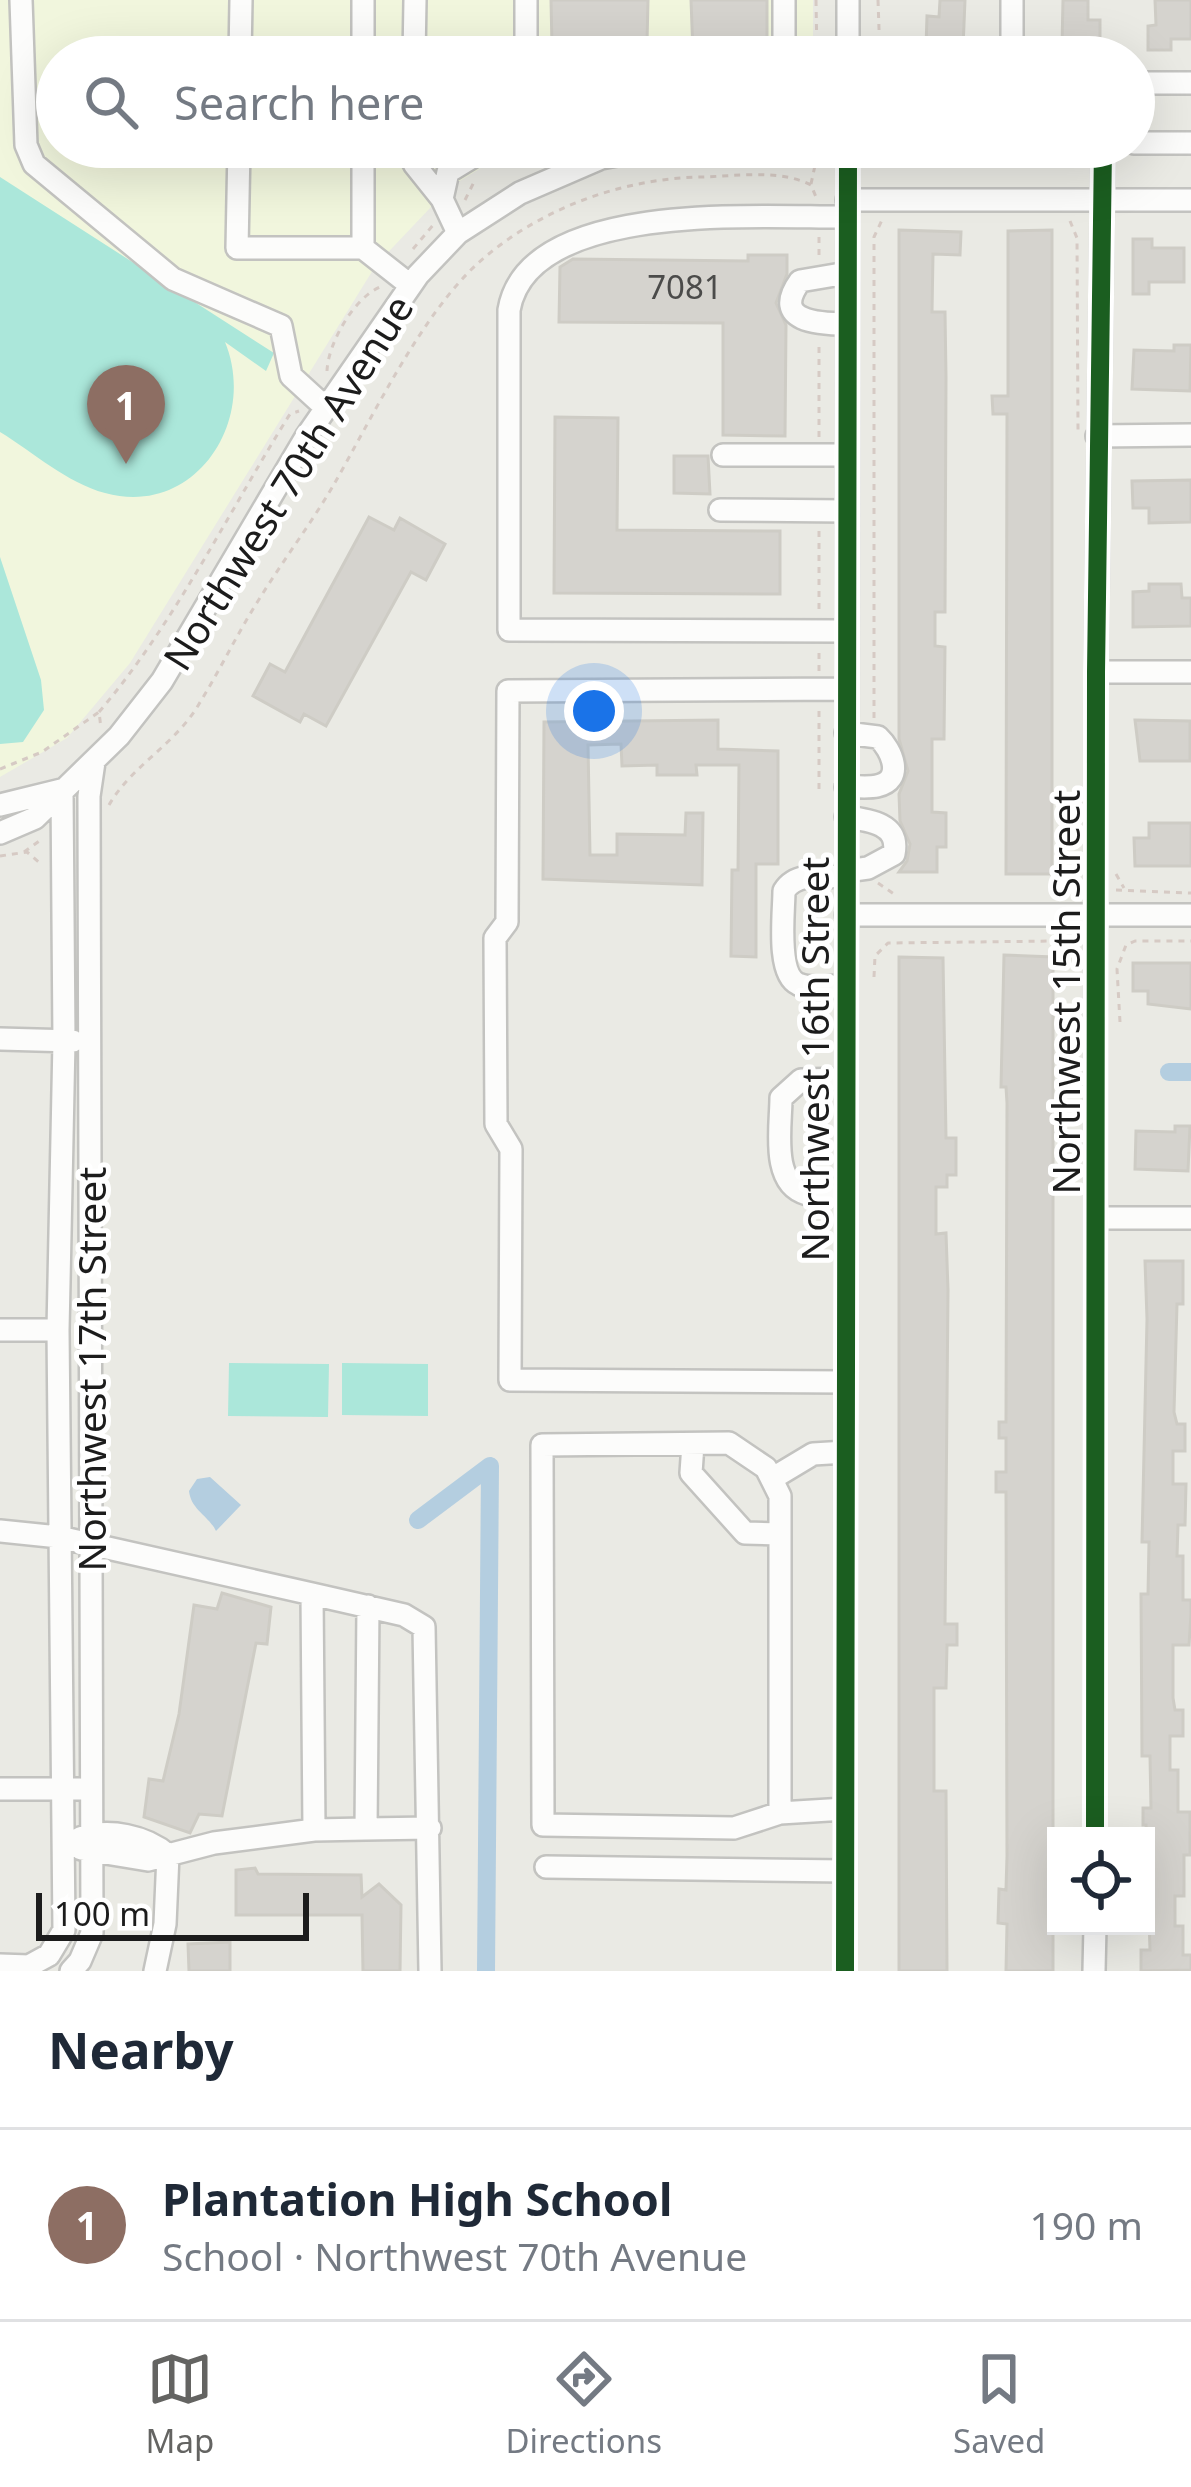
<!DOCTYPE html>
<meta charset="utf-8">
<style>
body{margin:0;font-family:"Noto Sans",sans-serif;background:#f6f6f7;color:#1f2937}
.controls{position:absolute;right:36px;bottom:36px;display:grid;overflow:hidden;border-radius:0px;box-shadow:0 12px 48px #0002}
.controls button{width:108px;height:108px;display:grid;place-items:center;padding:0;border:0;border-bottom:3px solid #e0e1e3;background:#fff;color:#1f2937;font:60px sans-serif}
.scale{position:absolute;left:36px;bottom:30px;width:273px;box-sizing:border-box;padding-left:12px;border:6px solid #1c1c1c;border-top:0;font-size:33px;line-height:42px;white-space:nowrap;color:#1c1c1c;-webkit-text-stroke:9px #fff;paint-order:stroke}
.you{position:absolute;left:594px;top:711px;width:42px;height:42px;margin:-30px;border:9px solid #fff;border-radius:50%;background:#1a73e8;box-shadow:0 0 0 18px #1a73e833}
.badge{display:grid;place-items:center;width:78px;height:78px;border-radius:50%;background:#646462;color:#fff;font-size:39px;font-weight:700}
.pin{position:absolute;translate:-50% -99px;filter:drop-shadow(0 3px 6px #0008)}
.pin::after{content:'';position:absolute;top:63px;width:42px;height:36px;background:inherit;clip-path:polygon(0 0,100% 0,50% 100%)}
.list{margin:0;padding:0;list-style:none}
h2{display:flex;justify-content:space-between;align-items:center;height:156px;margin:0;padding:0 48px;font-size:51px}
h2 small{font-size:39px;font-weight:400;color:#747a83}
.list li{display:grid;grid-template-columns:78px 1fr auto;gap:36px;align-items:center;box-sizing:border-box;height:192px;padding:0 48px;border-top:3px solid #e0e1e3}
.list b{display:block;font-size:45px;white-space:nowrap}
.list p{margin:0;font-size:39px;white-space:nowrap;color:#747a83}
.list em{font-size:39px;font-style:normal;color:#747a83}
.icon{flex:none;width:66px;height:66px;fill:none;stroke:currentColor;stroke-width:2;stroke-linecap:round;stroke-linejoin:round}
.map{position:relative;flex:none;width:1191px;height:1971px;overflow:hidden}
.search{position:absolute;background:#fff;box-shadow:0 12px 48px #0002;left:36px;right:36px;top:36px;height:132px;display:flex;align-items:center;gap:30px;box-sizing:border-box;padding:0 42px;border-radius:66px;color:#747a83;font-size:45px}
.sheet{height:348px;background:#fff}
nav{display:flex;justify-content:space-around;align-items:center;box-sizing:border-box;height:168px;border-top:3px solid #e0e1e3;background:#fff;font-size:33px;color:#747a83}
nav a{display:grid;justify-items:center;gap:6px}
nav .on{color:#646462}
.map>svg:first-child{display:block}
</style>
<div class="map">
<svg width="1191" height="1971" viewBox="0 0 1191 1971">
<rect width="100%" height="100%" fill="#eaeae4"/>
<path fill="#f1f6dd" d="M0,0H813V57H57V147H515L450,187L376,265L130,663L67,738L0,777Z"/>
<path fill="#abe7da" d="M0,177L274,353L266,371L225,342C258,422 194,518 105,493C67,483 33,452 0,432Z
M0,557L41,680L44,710L23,742L0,744Z
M229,1363L329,1364L328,1417L228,1416Z
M342,1363L428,1364V1416L342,1415Z"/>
<path fill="#b4cee0" d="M210,1477L241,1505L216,1531C209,1516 191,1510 189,1491L197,1479Z"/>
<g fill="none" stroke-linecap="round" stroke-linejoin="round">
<path stroke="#b4cee0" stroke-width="18" d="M1169,1072H1191
M418,1520L490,1466L486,1971"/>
</g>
<path fill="#d5d3ce" stroke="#ceccc5" stroke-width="3" d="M551,0H648L647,43L552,47Z
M691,0H767V55L693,53Z
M940,0H965L963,48L926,47L927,16L939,17Z
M1063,0H1088V20H1100V38H1087V46H1062Z
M1155,0H1191V39H1171V50H1148V26L1156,25Z
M899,230L961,232L960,255L933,254L932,312H945L946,377L945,612H935V646L945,647L944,739H932V812L946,813V847H937V872H899L907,861L910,844L900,821L899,794L908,771L899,739Z
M1052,230V874H1006L1007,414H993L992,396H1008V231Z
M1133,239H1152V248H1184V282H1149V294H1133Z
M748,255H787V274L776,303L786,325L785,436L723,435V323L559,322L560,267L573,259L748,261Z
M1174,345H1191L1190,391L1132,389L1134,350L1174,351Z
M555,417L618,418L617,530L780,531V594L554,593Z
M674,456H708L710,494L674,493Z
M1191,480V522L1149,523V508H1133L1132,481Z
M369,517L394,530L400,518L445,544L426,580L411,572L326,726L304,714L300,722L253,696L270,664L285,672Z
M1149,584H1181L1182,598H1191V626L1133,627V592L1149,591Z
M718,720V749L778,751V864H756V957L731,956L732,870H738L739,765H696L697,775H657V765L622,766L621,744L588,745L590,855H617V834L685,835L686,813H703L702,885L543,879L544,722Z
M1135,720L1190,721V761H1140Z
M1149,823H1191V866H1135L1134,838H1149Z
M1004,955L1053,957V1971H1006L1007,1924L998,1923L999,1889L1006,1890L1007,1856L1006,1492H996V1472H1006V1438H999V1422H1006L1007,1103L1006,1087H1001Z
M899,957L943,958L946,1138H956V1175H947V1187H936V1234L946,1233L948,1290L945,1624H957V1645H947L946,1688H934V1791H946L947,1971H899Z
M1133,963H1191V1009L1148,1004V991H1133Z
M1175,1126H1190L1188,1171L1135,1169L1136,1131L1175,1132Z
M1145,1261H1183V1304H1177L1174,1412L1177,1424H1185V1451H1173V1484H1186L1185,1525H1178L1177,1556H1183V1600H1191V1614L1189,1645H1173V1698L1175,1710H1183V1736H1170V1770H1178V1812H1190V1855H1184V1896H1175V1926H1183V1955H1191V1970L1141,1971V1950H1150L1146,1825H1143V1808H1151L1150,1756H1142L1141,1594H1148L1149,1542H1142L1147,1319Z
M222,1593L271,1607L267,1644L256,1643L222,1816L199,1814L190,1833L144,1817L149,1779L163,1781L179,1714L194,1605L217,1609Z
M255,1868L258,1874L361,1875L362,1897L379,1884L401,1905L400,1971H363L362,1915H236V1870Z
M230,1942V1971H189L188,1944Z"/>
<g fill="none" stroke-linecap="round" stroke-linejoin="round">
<g stroke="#c3c3c0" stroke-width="26">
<path id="minor" d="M21,0L26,145L34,164L173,279L281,326L291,376L326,408
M784,0V52
M848,0V57
M1012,0V57
M240,57L241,0
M363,57V0
M414,57L415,0
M526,57V0
M1134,83H1191
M1134,143H1191
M239,147L237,248H363L410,285
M414,147V164L442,199L458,233
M442,199L448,172L489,147
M847,200H1191
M363,248V147
M847,273L800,281C770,322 820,324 847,324
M1097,436L1191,435
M723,455H847
M720,510L847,511
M847,631L509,630V310C528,199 764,218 847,217
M1096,672H1191
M846,787C855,786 868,788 877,786C905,780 892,750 878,737L846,733
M0,805L61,790
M0,833L35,818L119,736L162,681L306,437L418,275L458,233L520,193L601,158L661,147
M846,871L868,868L894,854C900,824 870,820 846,817
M846,915H1191
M846,985C832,986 810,990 798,984C776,974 784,912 784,891C796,871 825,877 846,877
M0,1039L73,1041
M846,1079L801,1080L781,1098C781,1127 770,1184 807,1194C818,1197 834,1195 846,1196
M1097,1218H1191
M0,1330H58
M846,1382L510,1380L511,1149L496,1124L495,938L507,922L508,691L846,689
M729,1443L766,1468L780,1496V1813L734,1828L543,1825L542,1445Z
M693,1444L691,1473L745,1533L780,1534
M773,1478L813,1454L846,1452
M0,1531L59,1537L312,1594
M368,1606L366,1829L430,1828
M0,1789H80
M780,1813L845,1809
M314,1830L366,1829
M1095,1836L1096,672L1103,147
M80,1838C109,1828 146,1836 168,1855
M81,1849L148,1860L168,1855
M546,1867L845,1871
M49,1955L64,1930L58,1330L64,1041L62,790
M0,1965L29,1966L49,1955
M71,1971L80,1961L92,1933L89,796L94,762
M155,1971L165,1924L168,1855L214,1843L314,1830L312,1594L404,1615L424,1627L430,1971
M845,1971L848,147
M1094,1971L1095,1926"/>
</g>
<path stroke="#d6cac4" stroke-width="3" stroke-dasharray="6 6" stroke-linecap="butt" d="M816,0L817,57
M878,0L880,57
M869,162L871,147
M502,164L531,147
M811,184L819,147
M465,200L474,182
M1070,221L1077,238L1078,431
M819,237V257
M413,249L434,224
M327,371C328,343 354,298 380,287
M819,437V345
M819,531V611
M819,671V651
M819,711V792
M99,712C175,623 228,513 290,414L299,411
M874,718V237L882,220
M0,769L42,752L99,712L101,728
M109,805C131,766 175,745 199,704C220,670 237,634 258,601C282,562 310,525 333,486C372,418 420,317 477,264C538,209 622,178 703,177C736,176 780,169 811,185L816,197
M24,852L42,839
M0,856L27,852L41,864
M1116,874L1124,888
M878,883L894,894
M1116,890L1191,893
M1056,894L1069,889L1076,879
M1057,941L1074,951
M874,977L875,956L888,943L1055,941V934
M1120,1022L1117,969L1126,945L1135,941H1191"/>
<use href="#minor" stroke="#fcfcfb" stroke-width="21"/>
<g stroke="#fff" stroke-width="26">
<path id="cycleway" d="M1095,1836L1096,672L1103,147
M845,1971L848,147"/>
</g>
<use href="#cycleway" stroke="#1b5e20" stroke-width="18"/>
</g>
<g text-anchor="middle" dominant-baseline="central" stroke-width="10" stroke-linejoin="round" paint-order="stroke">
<g font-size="33" fill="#4b4b4a">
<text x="685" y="286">7081</text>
</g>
<g font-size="39" fill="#1c1c1c" stroke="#fff">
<text transform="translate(287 482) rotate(-58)">Northwest 70th Avenue</text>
<text transform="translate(1064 992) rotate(-90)">Northwest 15th Street</text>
<text transform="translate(813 1059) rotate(-90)">Northwest 16th Street</text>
<text transform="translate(90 1369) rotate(-90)">Northwest 17th Street</text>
</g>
</g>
</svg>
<div class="controls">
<button><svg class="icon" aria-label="locate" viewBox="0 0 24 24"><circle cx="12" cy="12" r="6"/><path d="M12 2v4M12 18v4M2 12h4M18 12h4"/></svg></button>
</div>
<div class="scale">100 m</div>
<div class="you"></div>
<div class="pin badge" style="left:126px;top:464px;background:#8d6e63">1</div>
<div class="search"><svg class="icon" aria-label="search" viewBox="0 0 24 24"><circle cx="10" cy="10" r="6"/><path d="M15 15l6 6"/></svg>Search here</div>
</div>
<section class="sheet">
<h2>Nearby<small></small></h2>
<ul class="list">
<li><span class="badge" style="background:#8d6e63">1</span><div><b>Plantation High School</b><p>School · Northwest 70th Avenue</p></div><em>190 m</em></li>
</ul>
</section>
<nav>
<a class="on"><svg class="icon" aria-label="map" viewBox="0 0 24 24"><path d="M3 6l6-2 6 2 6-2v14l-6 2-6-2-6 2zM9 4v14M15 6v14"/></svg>Map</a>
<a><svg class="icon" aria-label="directions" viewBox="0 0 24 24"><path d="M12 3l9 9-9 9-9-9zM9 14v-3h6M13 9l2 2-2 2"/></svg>Directions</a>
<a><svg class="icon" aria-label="saved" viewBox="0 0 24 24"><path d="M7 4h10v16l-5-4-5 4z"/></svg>Saved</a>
</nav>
